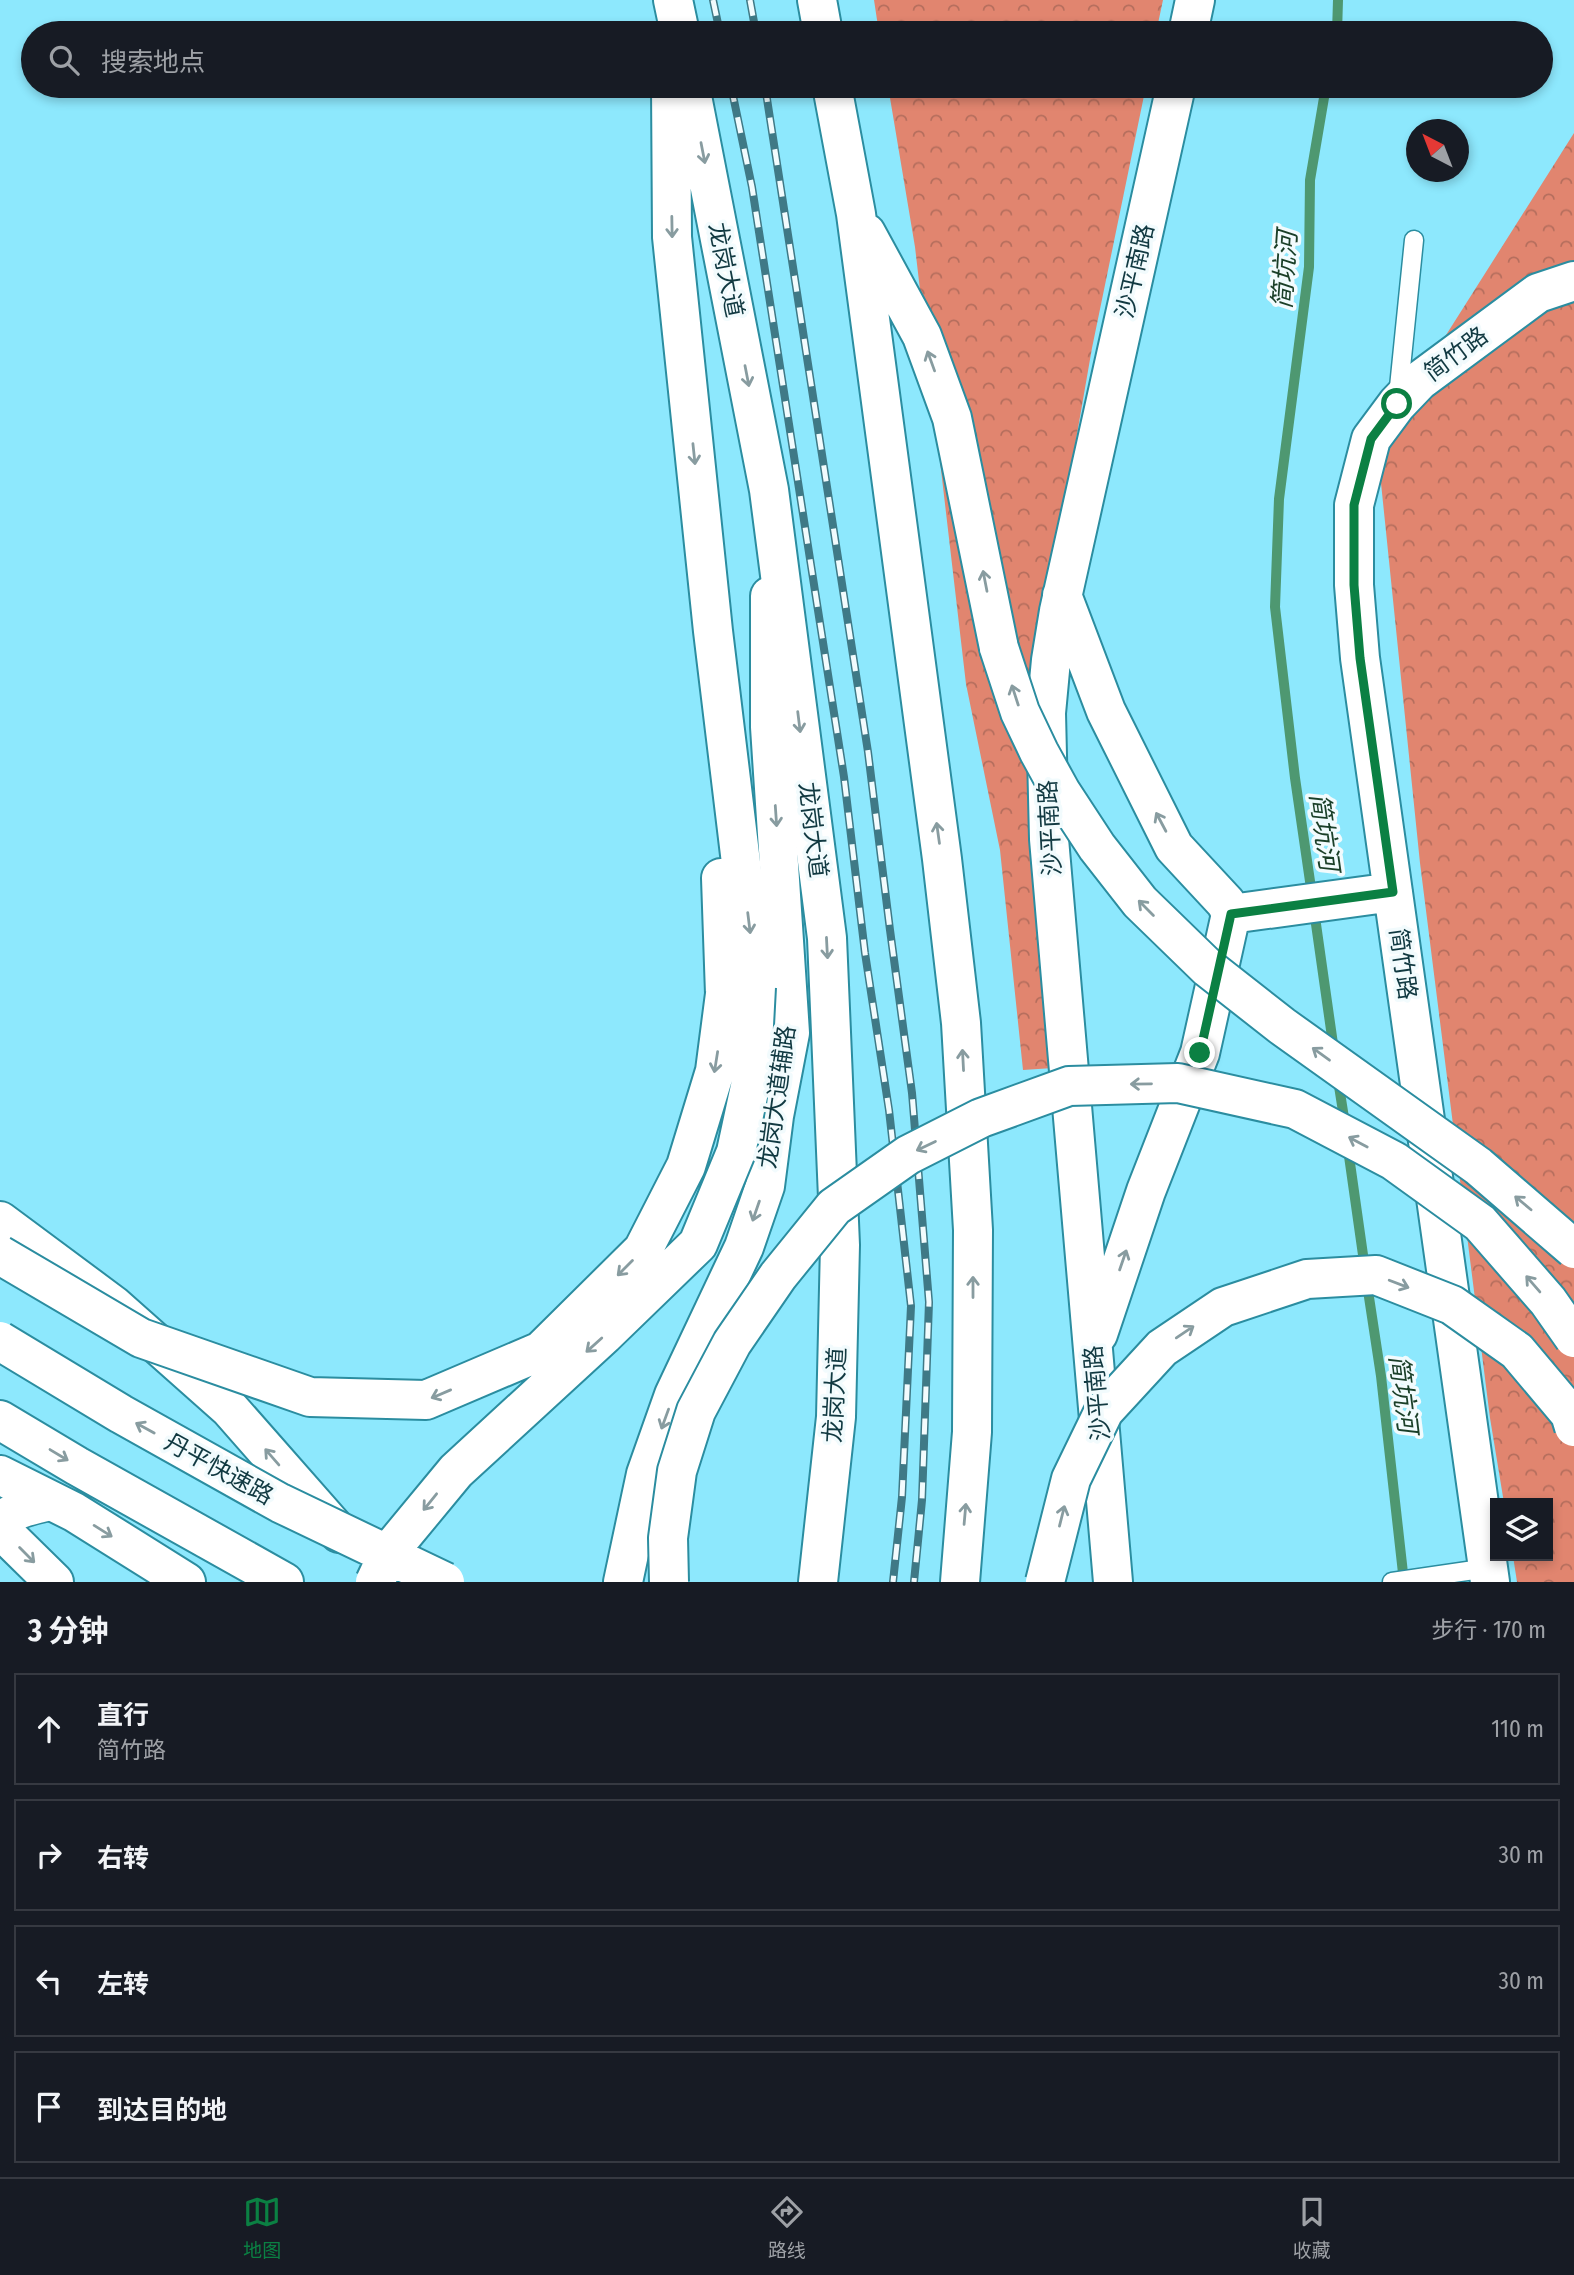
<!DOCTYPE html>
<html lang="zh">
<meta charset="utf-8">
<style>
body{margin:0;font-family:"Fira Sans Condensed","Noto Sans SC",sans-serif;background:#20242c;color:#f1f3f6}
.controls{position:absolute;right:21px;bottom:21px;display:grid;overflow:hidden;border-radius:0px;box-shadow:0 4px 10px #0003}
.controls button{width:63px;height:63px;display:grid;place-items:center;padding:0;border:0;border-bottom:2px solid #363941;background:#171b24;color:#f1f3f6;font:35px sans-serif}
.compass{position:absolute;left:1406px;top:119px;width:63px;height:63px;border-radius:50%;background:#171b24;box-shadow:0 4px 10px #0003;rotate:318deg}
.stop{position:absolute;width:21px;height:21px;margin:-16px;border:5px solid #0b8043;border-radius:50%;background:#fff}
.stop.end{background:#0b8043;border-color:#fff;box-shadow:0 2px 7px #0008}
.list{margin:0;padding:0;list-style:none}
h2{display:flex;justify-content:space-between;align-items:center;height:91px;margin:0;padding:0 28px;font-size:30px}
h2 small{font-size:23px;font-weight:400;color:#9ea1a6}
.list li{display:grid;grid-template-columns:46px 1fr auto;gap:21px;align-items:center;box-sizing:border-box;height:112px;margin:0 14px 14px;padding:0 14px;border:2px solid #363941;border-radius:0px}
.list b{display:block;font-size:26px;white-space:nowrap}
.list p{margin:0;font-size:23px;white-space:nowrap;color:#9ea1a6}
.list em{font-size:23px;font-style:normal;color:#9ea1a6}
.icon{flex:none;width:38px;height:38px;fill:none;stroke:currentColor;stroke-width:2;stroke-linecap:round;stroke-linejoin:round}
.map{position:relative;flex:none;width:1574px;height:1582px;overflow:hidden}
.search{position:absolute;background:#171b24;box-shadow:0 4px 10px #0003;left:21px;right:21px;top:21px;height:77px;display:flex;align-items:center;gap:18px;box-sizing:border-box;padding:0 24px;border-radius:38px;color:#9ea1a6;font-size:26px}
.sheet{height:595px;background:#171b24}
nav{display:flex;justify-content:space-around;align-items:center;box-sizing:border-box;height:98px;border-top:2px solid #363941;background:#171b24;font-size:19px;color:#9ea1a6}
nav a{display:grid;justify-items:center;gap:4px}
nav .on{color:#0b8043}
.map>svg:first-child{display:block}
</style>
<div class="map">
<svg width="1574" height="1582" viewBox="0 0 1574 1582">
<defs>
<pattern id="forest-crowns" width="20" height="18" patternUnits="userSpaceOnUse" patternTransform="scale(1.75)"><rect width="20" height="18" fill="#e1856f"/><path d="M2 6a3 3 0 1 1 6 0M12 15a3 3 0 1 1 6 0" fill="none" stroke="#b56e5d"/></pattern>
</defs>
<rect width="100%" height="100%" fill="#8de8fd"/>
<path fill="url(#forest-crowns)" d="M874,0H1163L1156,33H879Z
M888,86H1146L1092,348L1062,520L1053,1068L1023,1070L1000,850L966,684L915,247Z
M1574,133V1582H1517L1513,1556H1548V1503H1504L1490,1418L1420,863L1377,444Z"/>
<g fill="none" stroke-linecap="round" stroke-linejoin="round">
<path stroke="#4e9871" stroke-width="10" d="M1337,33L1338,0
M1312,895L1295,778L1275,607L1279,499L1309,267L1310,180L1326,86
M1314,910L1334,1051
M1338,1080L1345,1124
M1348,1149L1365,1269
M1367,1284L1381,1376L1404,1582"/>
<g stroke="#2b8da0" stroke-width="21">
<path id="lane" d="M1398,397L1414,240
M1392,1582L1488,1568"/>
</g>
<g stroke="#2b8da0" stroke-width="40">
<path id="street" d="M0,1522C15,1508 33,1506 52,1501"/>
</g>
<g stroke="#2b8da0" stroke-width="42">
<path id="secondary" d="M1188,33L1195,0
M1062,595L1106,711L1174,847L1226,903L1231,914L1200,1053L1146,1191L1098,1334
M1231,914L1393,892
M623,1582L646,1474L674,1395L744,1247L765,1186L774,1116L790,1033L770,727V596
M1113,1582L1049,839L1046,713L1051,660L1059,611L1176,86
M1490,1582L1360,658L1354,585V505L1371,439L1397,404L1419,381L1538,293L1574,281"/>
</g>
<g stroke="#2b8da0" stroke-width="42">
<path id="highway" d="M673,0L680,33
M817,0L823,33
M671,86L672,237L713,631L756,987
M690,86L769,490L827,938L840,1245L836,1417L818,1582
M832,86L856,214L942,859L961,1023L973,1230L972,1432L960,1582
M866,233L922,336L952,418L999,648
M721,878L725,994
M0,1221L113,1305L229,1408L339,1533
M0,1420L77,1466L284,1582
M0,1475L74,1512L186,1582
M0,1529L54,1582"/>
</g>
<use href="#lane" stroke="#fff" stroke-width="18"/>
<use href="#street" stroke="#fff" stroke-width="37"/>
<use href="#secondary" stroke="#fff" stroke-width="38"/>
<use href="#highway" stroke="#fff" stroke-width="38"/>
<g stroke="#3f7986" stroke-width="8">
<path id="rail" d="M713,0L720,33
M750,0L756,33
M731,86L752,187L844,777L865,953L889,1110L911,1306L902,1497L893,1582
M765,86L868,752L890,930L912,1093L929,1302L922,1500L914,1582"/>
</g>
<use href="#rail" stroke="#f2fbfd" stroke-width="5" stroke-dasharray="16" stroke-linecap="butt"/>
<g stroke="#2b8da0" stroke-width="42" stroke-linecap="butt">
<path id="highway-bridge" d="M999,648L1020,712L1039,752L1061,792L1097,847L1140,902L1208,968L1282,1026L1478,1166L1574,1249
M0,1255L141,1338L310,1397L426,1400L541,1351L643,1250L686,1166L715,1071L725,994
M0,1341L121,1414L280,1503L445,1582
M375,1582L389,1552L456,1471L604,1335L698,1244L736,1152L751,1082L756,987
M669,1582L668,1538L677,1471L696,1411L732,1343L778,1276L834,1207L908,1155L981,1118L1069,1086L1178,1083L1295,1109L1394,1161L1480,1223L1548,1301L1574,1338
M1045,1582L1071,1479L1104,1411L1162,1348L1223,1307L1307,1279L1376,1275L1452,1305L1517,1351L1570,1414L1574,1427"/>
</g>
<use href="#highway-bridge" stroke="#fff" stroke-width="38"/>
</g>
<defs><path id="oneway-shaft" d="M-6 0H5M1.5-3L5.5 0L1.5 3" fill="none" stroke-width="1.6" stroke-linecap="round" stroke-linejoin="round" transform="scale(1.75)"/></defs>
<g stroke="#889ca0">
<use href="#oneway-shaft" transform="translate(703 153) rotate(79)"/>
<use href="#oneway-shaft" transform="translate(672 227) rotate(89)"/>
<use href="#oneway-shaft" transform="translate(931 361) rotate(-110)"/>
<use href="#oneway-shaft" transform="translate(747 376) rotate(79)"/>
<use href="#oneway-shaft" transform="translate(694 454) rotate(84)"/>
<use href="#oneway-shaft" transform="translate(985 581) rotate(-101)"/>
<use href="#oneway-shaft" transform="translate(1015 695) rotate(-108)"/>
<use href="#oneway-shaft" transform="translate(799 722) rotate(83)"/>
<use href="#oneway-shaft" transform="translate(776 816) rotate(86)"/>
<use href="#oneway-shaft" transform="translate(1161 822) rotate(-118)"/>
<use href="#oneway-shaft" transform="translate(938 833) rotate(-98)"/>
<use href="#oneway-shaft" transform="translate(1146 908) rotate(-135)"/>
<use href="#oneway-shaft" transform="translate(749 923) rotate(83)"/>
<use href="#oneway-shaft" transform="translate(827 948) rotate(87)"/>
<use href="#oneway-shaft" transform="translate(1321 1054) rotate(-144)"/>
<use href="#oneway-shaft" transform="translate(963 1060) rotate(-93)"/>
<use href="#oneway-shaft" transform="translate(716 1062) rotate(99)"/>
<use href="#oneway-shaft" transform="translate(1141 1084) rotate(179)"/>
<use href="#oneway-shaft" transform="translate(1358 1142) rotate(-152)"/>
<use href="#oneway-shaft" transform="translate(926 1146) rotate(154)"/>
<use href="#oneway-shaft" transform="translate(1523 1203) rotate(-140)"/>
<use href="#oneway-shaft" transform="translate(756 1211) rotate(109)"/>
<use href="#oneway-shaft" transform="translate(1123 1260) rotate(-71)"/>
<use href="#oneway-shaft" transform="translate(625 1268) rotate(135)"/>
<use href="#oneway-shaft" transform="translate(1399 1284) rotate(21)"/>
<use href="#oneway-shaft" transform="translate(1533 1284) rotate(-131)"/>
<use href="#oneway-shaft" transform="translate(973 1287) rotate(-90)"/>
<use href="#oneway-shaft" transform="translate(1185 1332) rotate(-34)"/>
<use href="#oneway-shaft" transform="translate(594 1345) rotate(138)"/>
<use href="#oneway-shaft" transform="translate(441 1394) rotate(157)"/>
<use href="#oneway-shaft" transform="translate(665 1419) rotate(110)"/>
<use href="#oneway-shaft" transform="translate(145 1428) rotate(-151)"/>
<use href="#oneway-shaft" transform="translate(59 1455) rotate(31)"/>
<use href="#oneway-shaft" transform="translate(272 1457) rotate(-131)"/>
<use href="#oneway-shaft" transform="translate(430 1502) rotate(129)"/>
<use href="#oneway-shaft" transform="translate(965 1514) rotate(-85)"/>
<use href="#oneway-shaft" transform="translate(1062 1516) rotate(-76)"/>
<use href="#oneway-shaft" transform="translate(103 1531) rotate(32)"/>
<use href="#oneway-shaft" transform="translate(27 1555) rotate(45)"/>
</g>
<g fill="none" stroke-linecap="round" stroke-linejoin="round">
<path stroke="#0b8043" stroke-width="9" d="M1200,1053L1231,914L1393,892L1360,658L1354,585V505L1371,439L1397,404"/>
</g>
<g text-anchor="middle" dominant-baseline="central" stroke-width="7" stroke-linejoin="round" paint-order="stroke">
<g font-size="24" fill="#113941" stroke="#f2fbfd">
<text transform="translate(726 270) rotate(79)">龙岗大道</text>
<text transform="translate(1135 271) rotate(-77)">沙平南路</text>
<text transform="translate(1456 354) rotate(-37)">简竹路</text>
<text transform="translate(1050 828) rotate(-93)">沙平南路</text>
<text transform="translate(813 830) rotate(83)">龙岗大道</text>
<text transform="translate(1403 964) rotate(82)">简竹路</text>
<text transform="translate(777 1097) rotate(-82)">龙岗大道辅路</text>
<text transform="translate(1097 1393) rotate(-95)">沙平南路</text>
<text transform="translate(835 1395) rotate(-87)">龙岗大道</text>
<text transform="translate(219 1469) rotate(29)">丹平快速路</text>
</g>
<g font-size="26" font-style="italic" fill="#1a3f28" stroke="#f2fbfd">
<text transform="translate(1285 270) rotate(-86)">简坑河</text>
<text transform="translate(1324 832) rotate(82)">简坑河</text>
<text transform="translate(1403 1394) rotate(83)">简坑河</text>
</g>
</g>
</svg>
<div class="controls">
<button><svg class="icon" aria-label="layers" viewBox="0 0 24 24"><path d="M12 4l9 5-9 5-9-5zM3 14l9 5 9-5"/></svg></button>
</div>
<svg class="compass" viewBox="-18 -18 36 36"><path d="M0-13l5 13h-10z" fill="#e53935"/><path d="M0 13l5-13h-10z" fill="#9ea1a6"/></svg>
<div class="stop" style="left:1397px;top:404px"></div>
<div class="stop end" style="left:1200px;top:1053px"></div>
<div class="search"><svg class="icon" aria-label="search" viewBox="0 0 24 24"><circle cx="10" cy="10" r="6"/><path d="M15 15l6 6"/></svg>搜索地点</div>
</div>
<section class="sheet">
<h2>3 分钟<small>步行 · 170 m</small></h2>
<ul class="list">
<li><svg class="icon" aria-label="ahead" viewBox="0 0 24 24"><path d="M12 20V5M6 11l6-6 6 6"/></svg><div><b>直行</b><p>简竹路</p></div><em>110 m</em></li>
<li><svg class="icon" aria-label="right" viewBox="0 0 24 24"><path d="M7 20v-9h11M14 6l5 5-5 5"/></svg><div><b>右转</b></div><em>30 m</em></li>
<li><svg class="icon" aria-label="left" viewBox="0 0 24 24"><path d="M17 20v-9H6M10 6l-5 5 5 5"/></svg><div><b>左转</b></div><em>30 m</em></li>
<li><svg class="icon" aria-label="arrive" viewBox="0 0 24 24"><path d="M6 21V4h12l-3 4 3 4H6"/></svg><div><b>到达目的地</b></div></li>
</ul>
</section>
<nav>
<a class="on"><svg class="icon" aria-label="map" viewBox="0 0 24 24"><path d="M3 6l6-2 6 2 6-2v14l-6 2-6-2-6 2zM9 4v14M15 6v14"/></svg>地图</a>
<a><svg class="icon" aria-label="directions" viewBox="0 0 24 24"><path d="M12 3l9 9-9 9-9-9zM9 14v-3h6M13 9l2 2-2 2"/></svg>路线</a>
<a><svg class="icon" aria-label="saved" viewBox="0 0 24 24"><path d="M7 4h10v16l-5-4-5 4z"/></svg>收藏</a>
</nav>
